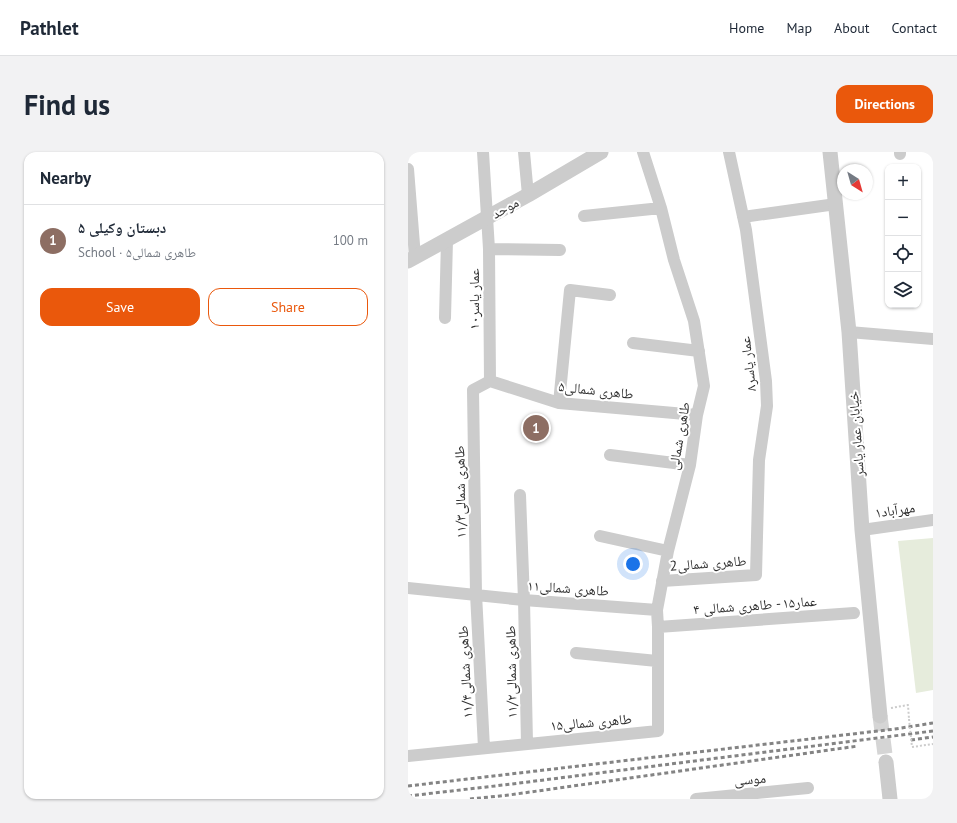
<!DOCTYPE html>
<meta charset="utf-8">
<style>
body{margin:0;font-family:"PT Sans","Noto Naskh Arabic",sans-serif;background:#f2f2f3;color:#1f2937}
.controls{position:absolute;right:12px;top:12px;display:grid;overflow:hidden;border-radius:8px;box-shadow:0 1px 3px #0004}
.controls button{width:36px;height:36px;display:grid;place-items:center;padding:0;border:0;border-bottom:1px solid #e0e1e3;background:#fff;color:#1f2937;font:20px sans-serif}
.compass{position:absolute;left:429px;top:12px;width:36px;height:36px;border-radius:50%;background:#fff;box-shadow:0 1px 3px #0004;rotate:143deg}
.you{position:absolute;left:225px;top:412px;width:14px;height:14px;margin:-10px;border:3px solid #fff;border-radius:50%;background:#1a73e8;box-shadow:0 0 0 6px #1a73e833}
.badge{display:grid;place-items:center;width:26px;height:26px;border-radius:50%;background:#ea580c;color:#fff;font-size:13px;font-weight:700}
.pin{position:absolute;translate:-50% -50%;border:2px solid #fff;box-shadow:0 1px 4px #0006}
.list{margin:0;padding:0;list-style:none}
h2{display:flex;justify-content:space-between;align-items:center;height:52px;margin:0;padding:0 16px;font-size:17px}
h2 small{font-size:13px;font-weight:400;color:#747a83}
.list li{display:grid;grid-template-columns:26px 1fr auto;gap:12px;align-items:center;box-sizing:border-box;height:72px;padding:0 16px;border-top:1px solid #e0e1e3}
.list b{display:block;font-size:15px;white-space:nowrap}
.list p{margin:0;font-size:13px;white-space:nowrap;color:#747a83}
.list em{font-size:13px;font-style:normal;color:#747a83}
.actions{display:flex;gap:8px;padding:12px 16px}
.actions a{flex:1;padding:9px 0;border:1px solid #ea580c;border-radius:12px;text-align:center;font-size:14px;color:#ea580c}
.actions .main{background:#ea580c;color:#fff}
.icon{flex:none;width:22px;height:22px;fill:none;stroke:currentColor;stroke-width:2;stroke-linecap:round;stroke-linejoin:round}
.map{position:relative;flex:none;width:525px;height:647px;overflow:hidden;border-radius:12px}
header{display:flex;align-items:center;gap:24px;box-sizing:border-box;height:56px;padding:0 20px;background:#fff;border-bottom:1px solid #e0e1e3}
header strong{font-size:19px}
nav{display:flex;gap:22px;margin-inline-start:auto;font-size:14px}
.intro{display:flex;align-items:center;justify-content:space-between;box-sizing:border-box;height:96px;padding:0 24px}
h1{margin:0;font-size:28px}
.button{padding:10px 18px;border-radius:12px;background:#ea580c;color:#fff;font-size:14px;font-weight:700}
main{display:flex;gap:24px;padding:0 24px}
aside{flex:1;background:#fff;border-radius:12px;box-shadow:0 1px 3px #0004}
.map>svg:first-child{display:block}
</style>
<header>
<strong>Pathlet</strong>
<nav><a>Home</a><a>Map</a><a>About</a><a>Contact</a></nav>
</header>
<div class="intro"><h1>Find us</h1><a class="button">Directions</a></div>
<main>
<aside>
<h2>Nearby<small></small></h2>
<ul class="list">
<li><span class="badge" style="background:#8d6e63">1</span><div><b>دبستان وکیلی ۵</b><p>School · طاهری شمالی۵</p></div><em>100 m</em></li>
</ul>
<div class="actions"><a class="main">Save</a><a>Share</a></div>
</aside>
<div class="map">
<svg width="525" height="647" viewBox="0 0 525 647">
<rect width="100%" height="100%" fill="#fff"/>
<path fill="#e6ecdc" d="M525,386V538L508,541L490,389Z"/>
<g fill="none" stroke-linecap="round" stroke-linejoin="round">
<path stroke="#d5d5d5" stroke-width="15" stroke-dasharray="15 8" stroke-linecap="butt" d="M472,564L478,610"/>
<path stroke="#ccc" stroke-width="2" stroke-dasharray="2 2" stroke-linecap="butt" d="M483,556L500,553L501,567
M504,595L525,592"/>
<path stroke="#ccc" stroke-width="12" d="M75,0L81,97L82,229
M116,0L120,43
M492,2V0
M0,17L7,105
M176,64L253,56
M335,65L428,52
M81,97L152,98
M37,166L39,88
M441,180L525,187
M225,191L291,199
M151,251L162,138L202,143
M202,303L282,313
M112,343L116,448L119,591
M454,378L525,368
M192,384L260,399
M254,429L348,423L351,308L359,254L358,229L338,78L321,0
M0,436L116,448L249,458
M250,475L446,461
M168,501L249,509
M76,596L68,442L65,238L82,229L151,251L289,263
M0,604L250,579V475L249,458L260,399L282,313L289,263L296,234L286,169L266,108L253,56L235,0
M288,647L400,636"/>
<path stroke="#ccc" stroke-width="15" d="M422,0L441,180L454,378L472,564
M0,109L120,43L193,0
M478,610L482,647"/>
<path stroke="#848484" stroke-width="3" stroke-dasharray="4 3" stroke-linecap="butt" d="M503,588L525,585
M0,634L487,577L525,571
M0,644L104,632L525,579
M62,647L101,643L450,594"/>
<path stroke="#ccc" stroke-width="2" stroke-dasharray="2 2" stroke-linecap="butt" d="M501,567L504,595"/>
</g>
<g text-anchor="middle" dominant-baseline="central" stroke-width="4" stroke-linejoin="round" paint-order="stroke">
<g font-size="14" fill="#2f2f2f" stroke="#fff">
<text transform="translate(97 56) rotate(-29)">موحد</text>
<text transform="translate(66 147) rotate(-90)">عمار یاسر۱۰</text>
<text transform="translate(340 212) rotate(-97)">عمار یاسر۸</text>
<text transform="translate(188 238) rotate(6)">طاهری شمالی۵</text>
<text transform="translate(448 282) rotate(-94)">خیابان عمار یاسر</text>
<text transform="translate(271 284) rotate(-80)">طاهری شمالی</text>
<text transform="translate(52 340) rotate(-91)">طاهری شمالی۱۱/۳</text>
<text transform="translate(487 358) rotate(-8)">مهرآباد۱</text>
<text transform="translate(300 411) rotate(-4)">طاهری شمالی2</text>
<text transform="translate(160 436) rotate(4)">طاهری شمالی۱۱</text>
<text transform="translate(347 453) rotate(-4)">عمار۱۵ - طاهری شمالی ۴</text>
<text transform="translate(57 520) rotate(-93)">طاهری شمالی۱۱/۴</text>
<text transform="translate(103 520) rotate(-91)">طاهری شمالی۱۱/۲</text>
<text transform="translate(183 570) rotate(-5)">طاهری شمالی۱۵</text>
<text transform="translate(342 627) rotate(-5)">موسی</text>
</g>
</g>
</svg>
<div class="controls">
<button>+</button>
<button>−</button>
<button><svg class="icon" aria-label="locate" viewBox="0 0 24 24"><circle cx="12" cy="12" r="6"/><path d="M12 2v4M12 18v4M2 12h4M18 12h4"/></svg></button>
<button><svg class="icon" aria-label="layers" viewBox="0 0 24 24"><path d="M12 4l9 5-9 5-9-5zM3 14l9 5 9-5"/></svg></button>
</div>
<svg class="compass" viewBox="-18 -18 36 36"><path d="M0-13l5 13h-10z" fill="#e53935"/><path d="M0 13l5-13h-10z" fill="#747a83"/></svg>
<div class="you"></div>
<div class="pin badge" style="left:128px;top:276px;background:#8d6e63">1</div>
</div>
</main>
